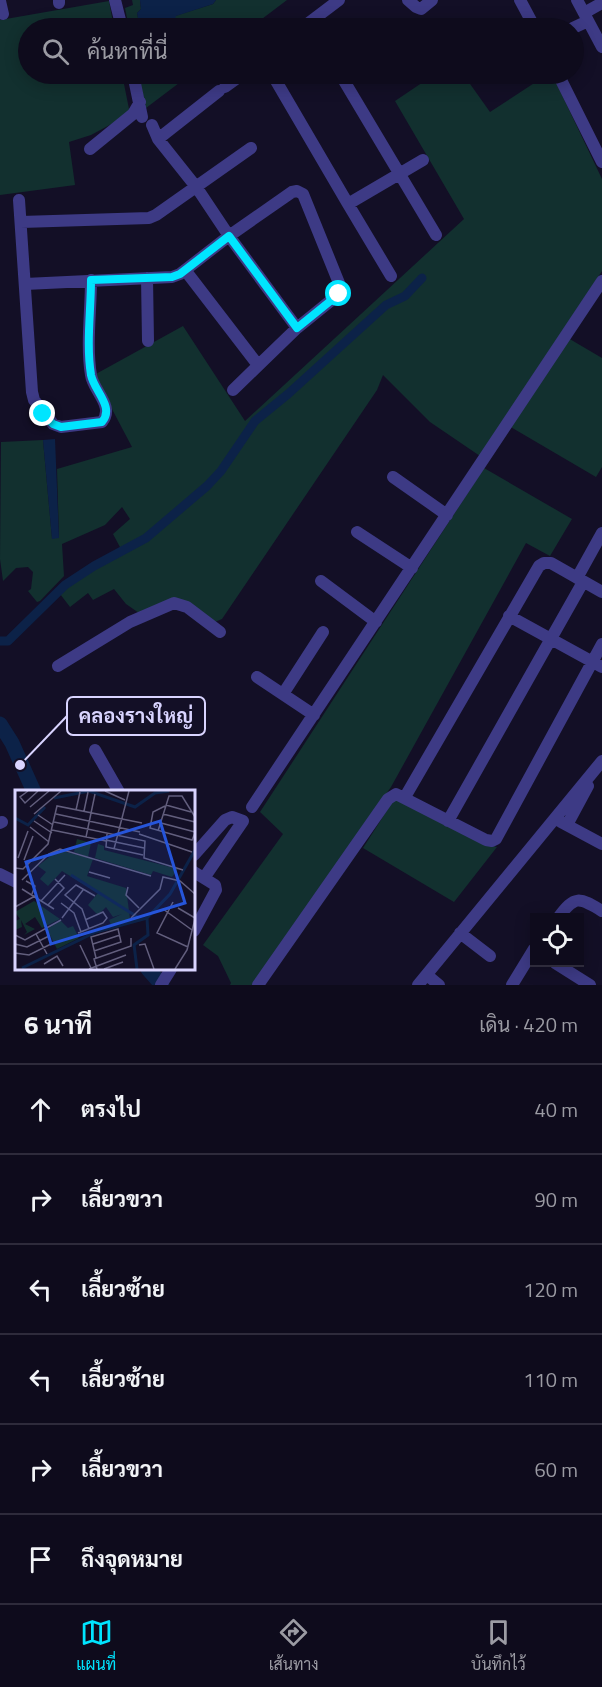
<!DOCTYPE html>
<html lang="th">
<meta charset="utf-8">
<style>
body{margin:0;font-family:"Titillium Web",Sarabun,sans-serif;background:#171425;color:#f1f3f6}
.controls{position:absolute;right:18px;bottom:18px;display:grid;overflow:hidden;border-radius:0px;box-shadow:0 3px 15px #0003}
.controls button{width:54px;height:54px;display:grid;place-items:center;padding:0;border:0;border-bottom:2px solid #2e2b3b;background:#0e0b1c;color:#f1f3f6;font:30px sans-serif}
.stop{position:absolute;width:18px;height:18px;margin:-14px;border:4px solid #00e5ff;border-radius:50%;background:#fff}
.stop.end{background:#00e5ff;border-color:#fff;box-shadow:0 2px 6px #0008}
.list{margin:0;padding:0;list-style:none}
h2{display:flex;justify-content:space-between;align-items:center;height:78px;margin:0;padding:0 24px;font-size:26px}
h2 small{font-size:20px;font-weight:400;color:#9b9ba3}
.list li{display:grid;grid-template-columns:39px 1fr auto;gap:18px;align-items:center;box-sizing:border-box;height:90px;padding:0 24px;border-top:2px solid #2e2b3b}
.list b{display:block;font-size:22px;white-space:nowrap}
.list em{font-size:20px;font-style:normal;color:#9b9ba3}
.icon{flex:none;width:33px;height:33px;fill:none;stroke:currentColor;stroke-width:2;stroke-linecap:round;stroke-linejoin:round}
.map{position:relative;flex:none;width:602px;height:985px;overflow:hidden}
.search{position:absolute;background:#0e0b1c;box-shadow:0 3px 15px #0003;left:18px;right:18px;top:18px;height:66px;display:flex;align-items:center;gap:15px;box-sizing:border-box;padding:0 21px;border-radius:33px;color:#9b9ba3;font-size:22px}
.sheet{height:618px;background:#0e0b1c}
nav{display:flex;justify-content:space-around;align-items:center;box-sizing:border-box;height:84px;border-top:2px solid #2e2b3b;background:#0e0b1c;font-size:16px;color:#9b9ba3}
nav a{display:grid;justify-items:center;gap:3px}
nav .on{color:#00e5ff}
.map>svg:first-child{display:block}
</style>
<div class="map">
<svg width="602" height="985" viewBox="0 0 602 985">
<rect width="100%" height="100%" fill="#130f26"/>
<path fill="#12302f" d="M132,0H140L141,9L137,13L140,28H129L125,8L133,5Z
M216,0H287L250,28H172L175,16L213,4Z
M109,1L114,28H28V74H122L130,114L91,135L69,142L75,185L0,195V20Z
M138,74H191L146,108Z
M435,74H463L490,112L548,74H552L602,179V271L480,456L430,422L383,375L377,390L222,619L215,622L188,605L139,613L126,604L114,589L93,600L88,593L70,607L57,590L73,577L121,549L113,534L130,519L122,507L105,525L62,544L64,576L40,601L37,602L28,591L31,589L33,572L28,567L16,568L3,581L0,559L1,442L43,440L52,538H59L57,469L132,447L94,375L183,326L245,421L464,219L395,101Z
M568,338L602,358V467L596,477L509,426Z
M484,468L572,519L550,556L526,543L391,787L252,985H230L231,983L218,956L203,945L283,834L260,812Z
M400,798L485,844L497,847L454,902L363,848L393,801Z"/>
<path fill="#0c2248" d="M140,0H216L213,4L176,16L172,28H140L137,13L141,9Z
M55,439L59,538L52,539L43,440Z"/>
<g fill="none" stroke-linecap="round" stroke-linejoin="round">
<path stroke="#0c2248" stroke-width="9" d="M0,641H8L65,585L94,566L146,538L207,486L221,471L255,421L288,394L386,305L405,296L422,278"/>
<path stroke="#0c2248" stroke-width="15" d="M0,724L12,743L34,792
M148,969L162,985"/>
<path stroke="#3d3a85" stroke-width="12" d="M59,0V3
M115,0L122,28
M408,0L416,7L421,9L432,0
M520,0L535,28
M577,0L602,47
M0,1L3,14
M584,13L602,3
M302,28L339,0
M573,28L588,21
M133,74L142,117
M272,74L348,204L423,160
M340,74L436,235
M558,74L602,162
M225,87L243,74
M152,125L158,139L197,188L229,236L297,328
M158,139L219,91
M90,149L133,114L140,102
M19,200L32,392L34,400L53,424L61,427L102,422C115,406 93,391 91,375C86,346 91,310 91,280
M348,204L391,276
M21,222L149,218L156,215L251,148
M185,270L258,365
M147,278L148,341
M25,284L172,277L180,274L229,236L292,192L297,191L303,194L341,288L339,294L297,328L233,390
M393,477L447,515
M357,532L412,568
M577,578L602,533
M321,581L376,622
M509,616L602,667
M58,666L130,622L174,603L187,607L220,632
M257,677L314,715
M283,694L323,632
M95,750L119,792
M405,797L539,566L544,563H551L602,592
M252,807L602,281
M448,821L583,582
M561,822L602,844
M0,823L2,822
M567,825L588,786
M194,855L225,820L232,817L243,821L204,878
M194,872L215,885L216,890L194,931
M0,874L16,882
M558,918C575,895 579,897 602,911
M460,933L490,956
M555,963L590,985
M427,975L439,985
M161,985L171,969
M258,985L388,799L396,794L486,840L492,841L496,839L602,644
M418,985L602,761
M512,985L534,949"/>
</g>
<g fill="none" stroke-linecap="round" stroke-linejoin="round">
<path stroke="#00e5ff" stroke-width="8" d="M43,414L53,424L61,427L102,422C115,407 94,391 91,375C86,344 91,310 91,280L172,277L180,274L229,236L297,328L339,294"/>
</g>
<g transform="translate(15 790)">
<rect width="180" height="180" fill="#130f26"/>
<path d="M62,49L76,53L73,67L59,62ZM83,54L89,56V60L163,79L157,87L138,81L136,85L80,68ZM43,60L78,69L72,86L111,98L115,129L96,135L94,130L107,124L98,127L91,117L83,125L73,115L83,103L47,81L33,96L25,89L31,82L23,76ZM19,111L45,129L27,138L20,127L10,134L20,139L9,145L12,142L6,130L7,137L0,140V131L5,129L0,122ZM46,131L53,138L58,136L64,148L42,159L32,139Z" fill="#12302f"/>
<path fill="none" stroke="#0c2248" stroke-width="3" d="M39,8L74,1L120,17L140,3L154,1M0,28L13,35L30,17M56,85L124,128M7,178L81,142L132,128M122,179L119,155L133,145L132,128L155,104L180,60"/>
<path fill="none" stroke="#625e7d" stroke-width="1.5" d="M13,1L5,7L10,13L23,1M90,1L110,10M151,15L176,22M150,16L138,22L135,38L177,50L180,43M15,17L34,1M61,20L65,2M69,21L73,2M19,24L46,1M41,24L125,42M148,24L180,32M23,25L38,35M19,31L37,43M39,32L130,51L129,68L168,80M146,33L180,42M15,37L34,52M37,40L91,51M143,41L154,6H167L180,27M92,44L91,57L128,65M124,44L177,62M71,47L80,4M91,50L129,58M99,59L114,1M3,68L13,41M9,70L18,46M0,78L8,79L33,54L42,16L127,33M74,82L95,88M7,90L34,64L45,59L136,86M11,91L20,96L17,104M113,97L111,105L124,118M7,99L39,119M26,111L50,85M158,112L142,143L173,157M46,113L59,123L66,142M33,115L49,98L40,89M0,117L20,106M163,118L180,128M148,119L177,140M47,128L68,100M116,128L145,99L148,87L165,91L180,104M74,139L67,119L50,105L61,95L80,106M63,143L88,133L92,128L88,122L70,130M21,144L32,164M0,145L10,150L46,130M0,154L12,157L34,146M78,154L105,145M65,155L76,178M124,155L130,154L139,179M79,161L106,152L103,139L76,147L81,168M0,163L14,165L38,153M29,174L42,166L48,176M74,179L111,165M82,179L79,169L116,156V148M89,179L108,172M160,179L172,160L180,129"/>
<path fill="#2655da" fill-opacity="0.15" stroke="#2655da" stroke-width="3" d="M145,31L170,113L36,154L11,72Z"/>
<rect width="180" height="180" fill="none" stroke="#d9d4ff" stroke-width="3"/>
</g>
<path fill="none" stroke="#d9d4ff" stroke-width="2" d="M20 765L67 716"/>
<circle fill="#d9d4ff" stroke="#130f26" stroke-width="2" cx="20" cy="765" r="6"/>
<rect fill="#130f26" stroke="#d9d4ff" stroke-width="2" x="67" y="697" width="138" height="38" rx="6"/>
<g font-size="20" text-anchor="middle" font-weight="bold" fill="#d9d4ff">
<text x="136" y="723">คลองรางใหญ่</text>
</g>
</svg>
<div class="controls">
<button><svg class="icon" aria-label="locate" viewBox="0 0 24 24"><circle cx="12" cy="12" r="6"/><path d="M12 2v4M12 18v4M2 12h4M18 12h4"/></svg></button>
</div>
<div class="stop" style="left:339px;top:294px"></div>
<div class="stop end" style="left:43px;top:414px"></div>
<div class="search"><svg class="icon" aria-label="search" viewBox="0 0 24 24"><circle cx="10" cy="10" r="6"/><path d="M15 15l6 6"/></svg>ค้นหาที่นี่</div>
</div>
<section class="sheet">
<h2>6 นาที<small>เดิน · 420 m</small></h2>
<ul class="list">
<li><svg class="icon" aria-label="ahead" viewBox="0 0 24 24"><path d="M12 20V5M6 11l6-6 6 6"/></svg><div><b>ตรงไป</b></div><em>40 m</em></li>
<li><svg class="icon" aria-label="right" viewBox="0 0 24 24"><path d="M7 20v-9h11M14 6l5 5-5 5"/></svg><div><b>เลี้ยวขวา</b></div><em>90 m</em></li>
<li><svg class="icon" aria-label="left" viewBox="0 0 24 24"><path d="M17 20v-9H6M10 6l-5 5 5 5"/></svg><div><b>เลี้ยวซ้าย</b></div><em>120 m</em></li>
<li><svg class="icon" aria-label="left" viewBox="0 0 24 24"><path d="M17 20v-9H6M10 6l-5 5 5 5"/></svg><div><b>เลี้ยวซ้าย</b></div><em>110 m</em></li>
<li><svg class="icon" aria-label="right" viewBox="0 0 24 24"><path d="M7 20v-9h11M14 6l5 5-5 5"/></svg><div><b>เลี้ยวขวา</b></div><em>60 m</em></li>
<li><svg class="icon" aria-label="arrive" viewBox="0 0 24 24"><path d="M6 21V4h12l-3 4 3 4H6"/></svg><div><b>ถึงจุดหมาย</b></div></li>
</ul>
</section>
<nav>
<a class="on"><svg class="icon" aria-label="map" viewBox="0 0 24 24"><path d="M3 6l6-2 6 2 6-2v14l-6 2-6-2-6 2zM9 4v14M15 6v14"/></svg>แผนที่</a>
<a><svg class="icon" aria-label="directions" viewBox="0 0 24 24"><path d="M12 3l9 9-9 9-9-9zM9 14v-3h6M13 9l2 2-2 2"/></svg>เส้นทาง</a>
<a><svg class="icon" aria-label="saved" viewBox="0 0 24 24"><path d="M7 4h10v16l-5-4-5 4z"/></svg>บันทึกไว้</a>
</nav>
